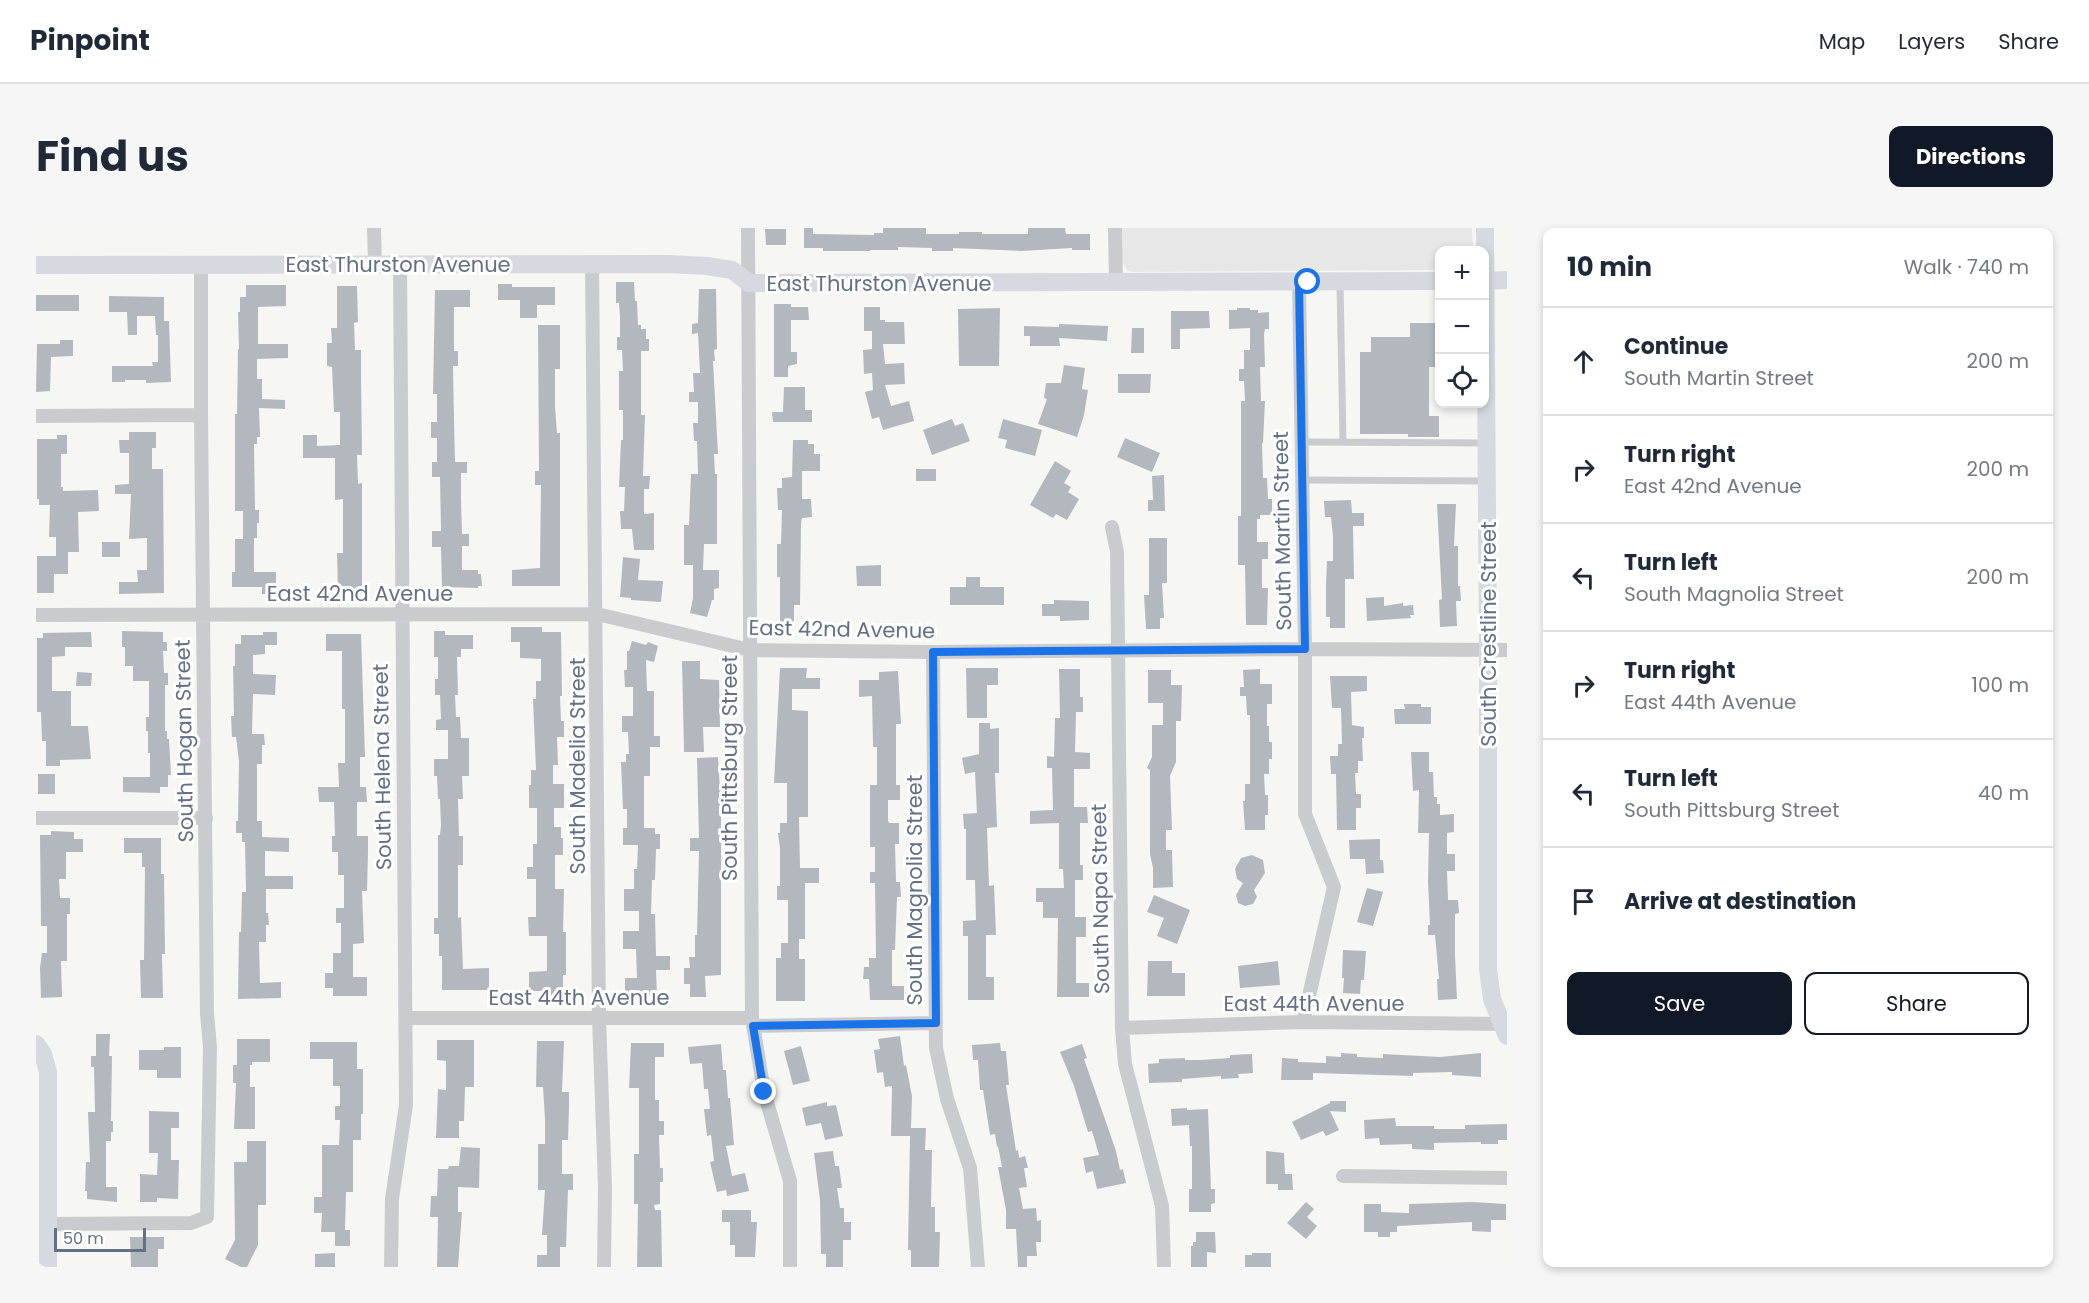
<!DOCTYPE html>
<meta charset="utf-8">
<style>
body{margin:0;font-family:Poppins,sans-serif;background:#f6f6f7;color:#1f2937}
.controls{position:absolute;right:18px;top:18px;display:grid;overflow:hidden;border-radius:12px;box-shadow:0 3px 9px #0003}
.controls button{width:54px;height:54px;display:grid;place-items:center;padding:0;border:0;border-bottom:2px solid #e0e1e3;background:#fff;color:#1f2937;font:30px sans-serif}
.scale{position:absolute;left:18px;bottom:15px;width:92px;box-sizing:border-box;padding-left:6px;border:3px solid #647086;border-top:0;font-size:16px;line-height:21px;white-space:nowrap;color:#647086;-webkit-text-stroke:4px #fff;paint-order:stroke}
.stop{position:absolute;width:18px;height:18px;margin:-14px;border:4px solid #1a73e8;border-radius:50%;background:#fff}
.stop.end{background:#1a73e8;border-color:#fff;box-shadow:0 2px 6px #0008}
.list{margin:0;padding:0;list-style:none}
h2{display:flex;justify-content:space-between;align-items:center;height:78px;margin:0;padding:0 24px;font-size:26px}
h2 small{font-size:20px;font-weight:400;color:#747a83}
.list li{display:grid;grid-template-columns:39px 1fr auto;gap:18px;align-items:center;box-sizing:border-box;height:108px;padding:0 24px;border-top:2px solid #e0e1e3}
.list b{display:block;font-size:22px;white-space:nowrap}
.list p{margin:0;font-size:20px;white-space:nowrap;color:#747a83}
.list em{font-size:20px;font-style:normal;color:#747a83}
.actions{display:flex;gap:12px;padding:18px 24px}
.actions a{flex:1;padding:14px 0;border:2px solid #111827;border-radius:12px;text-align:center;font-size:21px;color:#111827}
.actions .main{background:#111827;color:#fff}
.icon{flex:none;width:33px;height:33px;fill:none;stroke:currentColor;stroke-width:2;stroke-linecap:round;stroke-linejoin:round}
.map{position:relative;flex:none;width:1471px;height:1039px;overflow:hidden;border-radius:12px}
header{display:flex;align-items:center;gap:36px;box-sizing:border-box;height:84px;padding:0 30px;background:#fff;border-bottom:2px solid #e0e1e3}
header strong{font-size:28px}
nav{display:flex;gap:33px;margin-inline-start:auto;font-size:21px}
.intro{display:flex;align-items:center;justify-content:space-between;box-sizing:border-box;height:144px;padding:0 36px}
h1{margin:0;font-size:42px}
.button{padding:15px 27px;border-radius:12px;background:#111827;color:#fff;font-size:21px;font-weight:700}
main{display:flex;gap:36px;padding:0 36px}
aside{flex:1;background:#fff;border-radius:12px;box-shadow:0 3px 9px #0003}
.map>svg:first-child{display:block}
</style>
<header>
<strong>Pinpoint</strong>
<nav><a>Map</a><a>Layers</a><a>Share</a></nav>
</header>
<div class="intro"><h1>Find us</h1><a class="button">Directions</a></div>
<main>
<div class="map">
<svg width="1471" height="1039" viewBox="0 0 1471 1039">
<rect width="100%" height="100%" fill="#f6f7f3"/>
<path fill="#e7e7e7" d="M1086,0H1436L1437,22H1404L1403,42L1096,44L1091,42L1087,35Z"/>
<path fill="#b3b8bf" d="M768,0H777V6L838,7V5H847V0H890V6H923V4H946V6H992V0H1029L1030,6H1054V22H1036V20L985,23L917,20V23H896V20L862,19V22H834V23H787V20H768Z
M729,1H750V17H730Z
M580,54H598L599,73H601L602,97H605V101H610V111H613V123H605V187H609L607,248H614L613,261H608V286L618,285V322H598L596,301H585L584,283H588L589,259H583L585,212H587V182H583V143H587L586,122H581V109H584V89L583,75H580Z
M462,56H476V59H519V77H501V90H484V72H462Z
M210,57H250V78L222,79V116H252V130L221,131V151H226V171L249,172V181L223,180L224,209H221V216H218L219,282H223V295H221V310H218V344H240V366H226V359H196V344H199V311H207V283H199V186H201L202,121H203L202,84H204V69H210Z
M301,58H321L322,94L318,95L319,122H325V146L326,227H321L322,256L326,255V363H302L301,325H307V271L299,272V230H267V207H281V218L304,217V184H298L296,139L291,138V115H296L295,100H301Z
M663,61H680L681,121L678,122L679,133H677L682,226H678L679,246H681V316H668L667,342H683V360L678,361V372H676L671,389L654,385L657,370V337H648V297H653L655,246H662L661,213H658L657,195H662V174H653V164H658L657,145H664L662,105L656,106V96L662,95Z
M399,62H434V79H418V123H422V138H417L418,193L419,234H431V245H425V271L426,306H433V318H426V342H442V346H445L446,358H442V360L406,359L405,319H396V303H405L404,249H396V234H401V210H395V194H401V166H397Z
M0,67H43V83H0Z
M73,68L128,69V93H133L135,154L110,155V152H89V154H76V138H117L116,134H122V107H120L119,88H101V107H92L91,84H73Z
M738,76H755V79H772L773,92H755V124H761V136L752,138V149H738Z
M828,79H844V92H849V94H868L869,116H847L849,136L868,135L869,156L849,157L855,178L873,173L878,193L847,202L843,189L836,191L829,164L837,162L836,145L828,146L827,122L836,121V103H828Z
M964,80L963,138H923L922,81Z
M1201,80H1214V82H1222V85L1233,84V101H1229L1228,106L1229,139H1224L1225,173H1229L1227,215H1226L1227,250H1231L1232,271H1236V287H1224V291H1221V314H1232V331H1226V360H1232L1231,397H1210L1209,337H1202V288H1205V173H1209L1208,153H1203V141H1208V122H1214V100L1193,101V82H1201Z
M1135,83H1173L1174,100L1144,101V121H1135Z
M1374,95H1404V139H1393V188H1403V209H1372V206H1324V124H1335V109H1374Z
M1023,96L1072,98L1071,113L1023,110L1024,118H994V108H988V98L1023,99Z
M502,97H524V141H519V179L521,205H524V358H476V342L504,340L505,257H499V243H503Z
M1096,100H1108V125H1095Z
M24,112H37V128L15,129L14,163L0,164L1,116H24Z
M1028,137L1049,140L1046,161L1052,162L1048,187L1041,209L1002,196L1011,171L1008,170L1010,155H1025Z
M1082,146H1115L1114,165H1082Z
M748,159H769V182H776V194H737L736,184H747Z
M916,191L919,198L927,195L934,213L896,227L887,202Z
M967,191L1006,202L999,228L969,220L971,212L962,210Z
M93,204H120V220H116V241H127L128,365L83,366V354H102L101,342H111V310L93,311L95,266H79V257L93,256V225H84L83,212H93Z
M21,207H31V226H25V259H27V263L62,262L63,283L42,284L43,324H32V346H18V365H1V328H20V309H13L14,277H3V271H1V211H21Z
M1089,210L1124,225L1116,244L1081,229Z
M757,212H772V216H778V226H784V243H766V271H775L776,289L766,290L765,295L764,377H758V397H744V349H741V316H745L746,282H742L741,260H746V250L756,249Z
M1019,233L1035,243L1028,255L1035,259L1032,264L1043,271L1031,292L1020,286L1017,290L994,277Z
M880,241H900V253H880Z
M1128,247L1129,283H1112V272H1117L1116,248Z
M1315,272L1316,285H1328V298H1317L1318,351H1309V400H1294V389H1290V357L1291,333H1297V308L1295,289H1289L1288,273Z
M1401,276H1420L1418,318H1422V358H1424L1425,373H1420L1421,398L1404,399L1403,372L1406,371Z
M1113,310H1131V355H1126L1128,390H1124V401H1110L1108,367H1113Z
M66,314H84V329H66Z
M587,329L604,331L602,352L627,353L625,374L595,372V370L584,369Z
M845,337V358H821L820,338Z
M930,349H944V359H968V377H914V359H930Z
M1348,369V378L1367,375V378L1377,377L1378,387H1374L1375,390L1331,393L1330,370Z
M1018,372L1053,373V392L1024,393V388H1006V376H1018Z
M475,399H506V404H525L526,468H524L525,493H528V509H521L522,537H517V556H528V580H518V599H525V610H527V627H519V661H528L527,704H530V747H527V767L515,768V763H493V744L511,743V708H493L492,689H500V651H491V639H497V616H501V580H493V557H495V542H500L497,471H500V453H505V431L484,430V414H475Z
M86,403L127,404V414H131V423H127L128,445H132V457H129V503H131V511H133L135,547H132V559H124V565L87,564V549H114V525H112V503H110V489H113V453H97V438H89V419H86Z
M398,403H409V407H437V421H425V429H421L422,467H419L420,489H424L425,510H433V548H426L427,571H422L423,608H427V637H422V690L425,689L427,741L453,740V762H406V728H403V706H398V690H402V607H404L405,597L404,571H402L401,548H398V531H412V502H400V492L405,491L404,467H399V451H402V429H398Z
M55,404L56,419H29V428L16,429V463H35V498H52L55,531L24,532V538H10V513H6L5,484H1V410H7V405Z
M227,404H241V417H229V426L217,427V446L240,447L239,467L217,466L216,506H228L229,517H226V536H221V593H226V609L253,610V624L229,623V648H257V661H230V685H232L233,697H230V714H223L224,755L245,754V770L202,771L203,704H205L206,664H210L209,614H206V605H200V593H202L203,533L200,509H196L195,488H198L197,438H199V416H205V407H227Z
M290,406H325L329,529H324V559H330L331,574H321V608H332V624L331,663H326L328,715L317,716V749H331V768H297V760H289V745H297V725H305V695H300V680H308V647H302V624H296V608H299L298,574H283L282,559H303L302,535H309V481H306V423H290Z
M596,413L610,417L612,414L622,418L618,434L610,432L611,463H618V508H624V519H614V548H608V600H619V606H624V621H620L619,652H616L615,686H619L620,728H634V742H620L621,768L589,769V750H601L600,721H587V703H603V683H588V661H598V641H601L602,617H587V600H591V581H587L585,534H590V526H593L592,504H586V488H597V459H589L588,442H591V423H593Z
M646,433H664V451L683,452L684,499H667L668,524H648Z
M744,440H771L770,450H784V461H756V482L772,483V589H763L764,640H783V655H769V711H763V731H769V773H740V730H745V715H752V672H741V658H744V620L742,605H744V595H751V555H738Z
M930,440H962V457H951V490H931Z
M1023,441H1044V469H1047V484H1040L1039,524L1054,525V541H1038V579H1051L1052,595H1044V637H1047V652H1039V689H1050V709H1040V755H1053V769H1021L1022,690H1007V674H1000V660H1028L1027,641H1023V595L994,596V583L1017,582L1016,540H1011V528L1018,529L1019,490H1024Z
M1224,441V456H1236V476H1231V498H1233V514H1236V531H1233V546H1228L1229,567H1232V587H1229V602H1209L1207,573H1209V556H1214V487H1211L1210,468H1204V459H1208L1207,442Z
M1112,442H1135V457H1146L1145,493H1140V534L1134,548L1136,602H1130V622H1136L1137,659L1117,660V640L1114,626V542L1111,540L1116,529V497H1127V475H1112Z
M862,443L865,496H860V557H864V572H852V593L853,595H863V616H859L860,654H864L865,669H861L859,722H856V758H868V772H834L833,751H827L828,739H833V730H840L839,655H834V644H839V619H834V557H841V519H837L836,468L823,469V452H843V444Z
M41,444L56,445L55,458H40Z
M1294,448H1331V463L1315,464L1316,497L1328,499V510H1326L1327,533H1322V545H1319L1320,566H1325V580H1320V602H1301L1300,546H1295L1294,528H1302V516H1306L1305,480H1296Z
M1368,476H1385V479H1395V496H1359L1358,481H1369Z
M943,495H954V501L963,500V545H959L961,599L951,600L953,658L958,657L960,707H950V749H958V772H932V708H927V693L940,692L939,652H930V601H928L927,586L941,585L939,544L929,546L926,530L943,526Z
M1375,524H1393V544H1397L1398,569H1401V576H1404V587L1418,586V604L1411,605V626H1419V643H1411L1412,672H1422L1423,685L1419,686V728L1421,771L1402,772L1401,751H1403L1399,707H1392V697H1394L1392,654L1393,605H1382L1383,562L1377,563Z
M682,529L685,580V747L669,748L670,769H654V756H648V740H654L653,729H659V707H661L663,623H654V610H663L661,530Z
M2,546H19V566H2Z
M15,603L38,604V611H47V624H30V651H23L24,670H34V686H31V733H25L26,769L5,770L4,740L6,725H11V698H5L4,607H15Z
M88,610H125V646H128L129,726H126L127,770H105L104,732H108L109,639H106V625H88Z
M1344,611V632H1347L1348,645L1330,646L1329,631H1314L1313,612Z
M1216,627L1227,632L1229,645L1218,662L1221,669L1217,676L1209,678L1202,675L1200,667L1207,655L1201,651L1199,641L1205,630Z
M1331,660L1347,664L1337,698L1321,694Z
M1118,667L1154,682L1141,716L1121,708L1128,690L1111,684Z
M1307,722L1330,723L1328,752H1325L1324,766L1307,765L1308,750H1306Z
M1112,733H1136V745H1149V768H1111Z
M1242,733L1244,757L1204,760L1202,738Z
M60,806H74L73,828H76L75,893H77V904H75V913H70V959H81V974L51,971V963H49L50,934H54L52,884H59L58,839H55V828H60Z
M864,808L868,838L870,837L876,868L875,900H890L889,922H896L895,979H899V1004H904L903,1039H875V1022H872L874,908H855L856,858L849,859L847,844L841,845L838,822L844,821L842,811Z
M201,811H234V834H216V837H214V859H219V901H198L200,855H197V837H201Z
M401,812H438V859H429L428,893H423V910H400L402,861L410,862V833L401,832Z
M501,813H528L526,864H533V880L532,912H526V946H537V962H532L530,1019H524V1039H501V1027H511V1007H506L509,962H502V916H509V891L507,859H500Z
M274,814H321V841H327V886H325V912H317V964H310L309,1002H314V1018H299V1004H285L286,985H278V969H286V917H303L304,892H299V878H304V858H297V831H274Z
M595,815H628V829H619V872H623V893H628V907H623L624,940H627V954H624V976L618,977L619,982H625L626,1039H601L602,976H598V926H603V860H593Z
M964,815L965,823H970L973,857H970L980,923L982,922L983,930L989,928L992,940H988L991,959L983,960L987,981L1000,980L1001,993L1005,992V1014H1000L1001,1028H991V1039H982L980,1001H970V982L962,939H966L962,918L961,919L959,906L954,907L947,862H944L942,832H937L936,817Z
M685,816L687,842H690L692,870H694L698,917L690,918L696,948L709,945L713,963L691,968L690,962L681,964L674,934L678,933L675,907L671,908L668,881H674L672,861H668L666,835L654,836L652,819Z
M1046,816L1051,830L1048,831L1080,923L1084,942L1087,941L1090,955L1061,961L1057,943L1050,945L1047,930L1063,927L1056,903L1052,904L1038,858L1024,824Z
M765,818L774,853L757,857L748,823Z
M128,819H145V850H121V842H103V822H128Z
M1305,825L1321,826V829L1347,830V826L1404,829L1445,825V849L1416,847V844L1377,845V848L1277,845V852H1245L1246,830L1262,831V834L1290,835V828L1305,829Z
M1216,826L1217,845L1202,846L1203,850L1185,851V848L1146,851V854L1113,855L1112,836L1123,835V831L1149,830V832H1164L1194,830V827Z
M1294,873H1310V884L1294,883L1303,902L1290,908L1287,903L1265,912L1256,894L1294,875Z
M791,874V878L800,877L807,908L789,912L785,895L770,898L766,880Z
M1151,880V882L1172,881L1175,961H1179V975L1175,976V984H1153V961H1156V918H1154L1153,897L1136,898L1135,881Z
M113,883L143,884V900H135V932H143L142,971L121,970V974H104V946L121,947L122,925H113Z
M1359,890L1360,898H1398V901H1429V897L1471,896V912H1462V916H1445V914L1398,915V922L1376,921V916L1344,917L1343,910L1329,911L1328,892Z
M211,913H230V977H222V1017L211,1039H205L189,1031L199,1012L198,934H211Z
M425,919L444,920L443,960L422,959V984H426L422,1039H401L402,989H394L395,968H401L402,941H412L413,938H423Z
M797,923L799,938H803L806,960H801L804,980H808V994H815V1012H807V1039H790V1026H785L784,972L778,925Z
M1230,923L1248,925L1249,946H1256L1257,962H1242V956H1230Z
M1270,974L1278,981L1271,989L1281,998L1270,1011L1251,995Z
M1437,974L1470,976V992H1455V1004L1436,1003V994L1361,998V1004H1354V1009H1342V1004H1328V976H1345V984L1373,985V976Z
M686,982H715V994H721L719,1029H699V1017H694V994H686Z
M1160,1004H1179L1180,1025L1171,1024V1039H1155V1018H1157V1014H1160Z
M94,1009H128V1021H122V1039H95Z
M299,1025V1039H279V1026Z
M1216,1025H1235V1039H1209V1027H1216Z"/>
<g fill="none" stroke-linecap="round" stroke-linejoin="round">
<path stroke="#c9cbcf" stroke-width="7" d="M1304,55L1307,214
M1266,214L1449,215
M1266,252L1450,253"/>
<path stroke="#c9cbcf" stroke-width="14" d="M338,0L339,36
M712,0L716,790L728,864L754,953V1039
M1079,0L1080,55
M556,36L563,790L569,959L568,1039
M1263,54L1269,421V586L1298,659L1267,794
M0,188L165,187
M1076,299L1081,324L1086,800L1089,836L1126,978L1128,1039
M0,387L561,386L714,422L897,424L1269,421L1471,422
M897,424L900,820L911,871L934,940L942,1039
M0,590H170
M371,790H716
M717,798L900,795
M1086,800L1267,794L1471,796
M1307,948L1471,950
M12,996L155,995L171,989L174,819L171,786L165,187V36
M355,1039L356,971L370,877L364,36"/>
<path stroke="#d6d9df" stroke-width="18" d="M1449,0L1452,422V741L1456,771L1471,808
M0,37L632,36L671,38L696,42L713,55L1404,53
M1448,53L1471,52
M0,816L7,826L12,844V1039"/>
</g>
<g fill="none" stroke-linecap="round" stroke-linejoin="round">
<path stroke="#1a73e8" stroke-width="8" d="M728,864L717,798L900,795L897,424L1269,421L1263,54H1272"/>
</g>
<g text-anchor="middle" dominant-baseline="central" stroke-width="6" stroke-linejoin="round" paint-order="stroke">
<g font-size="21" fill="#647086" stroke="#fff">
<text x="362" y="36">East Thurston Avenue</text>
<text x="843" y="55">East Thurston Avenue</text>
<text transform="translate(1246 303) rotate(-91)">South Martin Street</text>
<text x="324" y="365">East 42nd Avenue</text>
<text transform="translate(806 401) rotate(1)">East 42nd Avenue</text>
<text transform="translate(1452 406) rotate(-90)">South Crestline Street</text>
<text transform="translate(148 513) rotate(-91)">South Hogan Street</text>
<text transform="translate(541 538) rotate(-90)">South Madelia Street</text>
<text transform="translate(346 539) rotate(-91)">South Helena Street</text>
<text transform="translate(693 540) rotate(-90)">South Pittsburg Street</text>
<text transform="translate(878 662) rotate(-90)">South Magnolia Street</text>
<text transform="translate(1064 671) rotate(-91)">South Napa Street</text>
<text x="543" y="769">East 44th Avenue</text>
<text x="1278" y="775">East 44th Avenue</text>
</g>
</g>
</svg>
<div class="controls">
<button>+</button>
<button>−</button>
<button><svg class="icon" aria-label="locate" viewBox="0 0 24 24"><circle cx="12" cy="12" r="6"/><path d="M12 2v4M12 18v4M2 12h4M18 12h4"/></svg></button>
</div>
<div class="scale">50 m</div>
<div class="stop" style="left:1272px;top:54px"></div>
<div class="stop end" style="left:728px;top:864px"></div>
</div>
<aside>
<h2>10 min<small>Walk · 740 m</small></h2>
<ul class="list">
<li><svg class="icon" aria-label="ahead" viewBox="0 0 24 24"><path d="M12 20V5M6 11l6-6 6 6"/></svg><div><b>Continue</b><p>South Martin Street</p></div><em>200 m</em></li>
<li><svg class="icon" aria-label="right" viewBox="0 0 24 24"><path d="M7 20v-9h11M14 6l5 5-5 5"/></svg><div><b>Turn right</b><p>East 42nd Avenue</p></div><em>200 m</em></li>
<li><svg class="icon" aria-label="left" viewBox="0 0 24 24"><path d="M17 20v-9H6M10 6l-5 5 5 5"/></svg><div><b>Turn left</b><p>South Magnolia Street</p></div><em>200 m</em></li>
<li><svg class="icon" aria-label="right" viewBox="0 0 24 24"><path d="M7 20v-9h11M14 6l5 5-5 5"/></svg><div><b>Turn right</b><p>East 44th Avenue</p></div><em>100 m</em></li>
<li><svg class="icon" aria-label="left" viewBox="0 0 24 24"><path d="M17 20v-9H6M10 6l-5 5 5 5"/></svg><div><b>Turn left</b><p>South Pittsburg Street</p></div><em>40 m</em></li>
<li><svg class="icon" aria-label="arrive" viewBox="0 0 24 24"><path d="M6 21V4h12l-3 4 3 4H6"/></svg><div><b>Arrive at destination</b></div></li>
</ul>
<div class="actions"><a class="main">Save</a><a>Share</a></div>
</aside>
</main>
